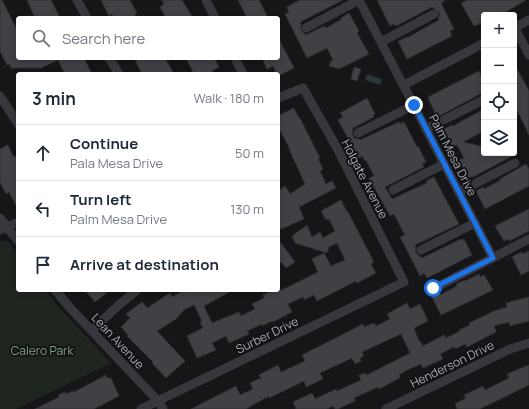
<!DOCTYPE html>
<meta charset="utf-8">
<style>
body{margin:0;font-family:Manrope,sans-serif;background:#f6f6f7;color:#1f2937}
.controls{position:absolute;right:12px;top:12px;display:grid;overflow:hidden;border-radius:4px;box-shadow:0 2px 6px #0003}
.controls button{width:36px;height:36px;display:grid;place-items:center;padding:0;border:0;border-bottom:1px solid #e0e1e3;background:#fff;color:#1f2937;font:20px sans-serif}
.stop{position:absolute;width:12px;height:12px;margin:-9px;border:3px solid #1a73e8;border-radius:50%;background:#fff}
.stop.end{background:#1a73e8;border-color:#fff;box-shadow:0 1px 4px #0008}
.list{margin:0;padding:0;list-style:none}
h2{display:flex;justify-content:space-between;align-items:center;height:52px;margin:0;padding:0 16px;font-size:17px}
h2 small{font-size:13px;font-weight:400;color:#747a83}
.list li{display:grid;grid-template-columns:26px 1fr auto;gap:12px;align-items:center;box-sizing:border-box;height:56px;padding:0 16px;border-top:1px solid #e0e1e3}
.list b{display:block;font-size:15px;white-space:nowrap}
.list p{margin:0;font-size:13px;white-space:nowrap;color:#747a83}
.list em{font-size:13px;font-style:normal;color:#747a83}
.icon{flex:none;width:22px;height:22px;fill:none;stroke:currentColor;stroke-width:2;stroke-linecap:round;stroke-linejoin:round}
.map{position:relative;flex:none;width:529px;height:409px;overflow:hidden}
.search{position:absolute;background:#fff;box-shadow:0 2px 6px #0003;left:16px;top:16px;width:264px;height:44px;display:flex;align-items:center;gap:10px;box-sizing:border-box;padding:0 14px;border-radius:4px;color:#747a83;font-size:15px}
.panel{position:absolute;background:#fff;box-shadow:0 2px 6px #0003;left:16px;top:72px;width:264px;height:220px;border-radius:4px}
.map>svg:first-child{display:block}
</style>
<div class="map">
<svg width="529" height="409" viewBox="0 0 529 409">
<rect width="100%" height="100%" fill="#161618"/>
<path fill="#1e261f" d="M0,240L9,242L18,254V290H45L66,315L111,363L16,409H0Z"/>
<path fill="#2c353c" d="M367,74L382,79L380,85L365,80Z"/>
<path fill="#404145" stroke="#303034" d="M0,0H2L18,32V58H84L92,74H65L58,60L41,68H11L9,64L7,65L0,51Z
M27,0H51L60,18H35Z
M101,0H130L137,13L135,14L137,18H114L112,14L109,16Z
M162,0H182L193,18H166L160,7L164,4Z
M238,0H259L268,18H247Z
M300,0H343L300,22L301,24V30L306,35L324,26L326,28L342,19L341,18L349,13L359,31L357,33L369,54L339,69L329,66L331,61L333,60L327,48L307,58L285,14L289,12L287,7Z
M377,0H446L441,3L454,29L450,31L452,36L407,59L398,41L407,37V38L439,20L438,18L440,15L439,12L432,7L396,26L394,24L390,26Z
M468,0H526L501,15H484V22L474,26L461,3Z
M278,37L294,68L278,76V74H277L273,66L267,69L262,58H278Z
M134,58H165L174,74H142Z
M186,58H214L219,67L212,71L214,74H194Z
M514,63L529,91V135L514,104Z
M354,67L361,69L357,81L351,79Z
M479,71L484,82V92L437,117L428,98V97Z
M367,98L375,114L373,115L374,117L353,128L352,133L354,138L359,139L360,140L399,122L400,124L404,122L417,147L418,146L426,162L422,164L424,167L385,187L392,199L427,183L426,181L434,177L459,224L415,245L416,253L422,258L461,239L462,240L464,239L472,255L427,278L424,273L420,276L400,237L405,235L399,224L394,214L390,216L369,178L374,176L366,160L365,161L362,156L359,158L338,120L343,117L340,113Z
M294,108L299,118H300L320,158L318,159L323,169L320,171L326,184L332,181L336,188L299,207L304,219L281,229L278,222V191L285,186L290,194L305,184L289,149H290L278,127V116Z
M484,109V131L463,142L481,146L484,153H518L473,177V176L469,178L459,160L464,158L457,145L452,147L444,129L452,125L453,126Z
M8,145L13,156H15L18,161V209L9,192L6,194L0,182V149Z
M526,164L529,169V186L485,209L476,191L483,187L484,189L501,180L500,179Z
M341,200L347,212H348L374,262L371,264L376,273L361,281L357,283L356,281L317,301L314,295L304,300L303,297L288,304L292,312L273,322L272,321L262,326V324L247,331L249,334L229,343L226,336L212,343L216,350L197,358L187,336L203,328L200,322L202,321L194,305L184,310L176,319L157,331L185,361L166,378L152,363L153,362L127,336L128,335L121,327L130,318L126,314L142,302L147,308L170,293L172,297L185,290H233L204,306L212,323L239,312L241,316L255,309L252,304L264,298L263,295L273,290H282L318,272L312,259L324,253L331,266L345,260L337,243L329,247L327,253L295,243L292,236L307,225L312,237L320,232L323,238L335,231L329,219L326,220L321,211Z
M529,209V231L509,241L508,239L504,241L495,226Z
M278,239L295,262L286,268L281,262L278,264Z
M529,251V271L521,275L512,257L521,252L522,254Z
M479,274L480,277L484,275L493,290L441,315L432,297L439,293L440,295L457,286L456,284L465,280V281Z
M85,290H110L95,302Z
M529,297V321L510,326L509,322L494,326L496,332L467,347L465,344L455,349L454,347L440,354L443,359L423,368L421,364L407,370L399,375L400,378L379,389L378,387L354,398L355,401L338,409H335L333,406L327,409H296L293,402L312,393L315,399L336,389L337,391L361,380L359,375L366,373L367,375L410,353L401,334L362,352L364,356L360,358L361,361L355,364L352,358L320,373L323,379L306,387L304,381L302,382L269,398V396L246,409H191L236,386L240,395L253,389L250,383L261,378L259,375L278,365L281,372L292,367L305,361L302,355L363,324L364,327L374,323L376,326L390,319L387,314L407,303L410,309L420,304L428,321L414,328L419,341H420L423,346L444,335L446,338L460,331L459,330L470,325L469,323L494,311L507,307L506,303Z
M529,365V385L480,409H457L455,404L466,398L464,395L483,386L485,390L509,378L507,374Z
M106,375L107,378H111L119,396L94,409H35L59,397L58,395L65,392L66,394L73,391L74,392Z"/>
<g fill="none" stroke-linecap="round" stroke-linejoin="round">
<path stroke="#37383d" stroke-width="9" d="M77,0L87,18
M206,0L215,18
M359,0L493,258
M306,28L359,0
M514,28L529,20
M515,28L529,55
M381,42L434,14
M109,58L119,74
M235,58L243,74
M404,85L484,43
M0,96L18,124
M426,129L483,100
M358,133L414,105
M393,190L444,164
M459,192L515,163
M0,218L18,241
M0,230L18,222
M421,250L475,223
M433,289L529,239
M55,290L72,310L158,401L163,409
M92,330L120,304L137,290
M141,409L404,282L337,148L303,88L278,98
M386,409L510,349L529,343"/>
</g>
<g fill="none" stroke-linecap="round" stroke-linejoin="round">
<path stroke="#1a73e8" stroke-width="5" d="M414,105L493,258L433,288"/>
</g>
<g text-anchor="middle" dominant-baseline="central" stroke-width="3.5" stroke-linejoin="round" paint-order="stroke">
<g font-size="12" fill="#a8adb8" stroke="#111113">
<text transform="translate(453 155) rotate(63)">Palm Mesa Drive</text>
<text transform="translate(365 179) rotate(63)">Holgate Avenue</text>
<text transform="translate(267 335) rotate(-26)">Surber Drive</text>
<text transform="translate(118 341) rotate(47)">Lean Avenue</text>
<text transform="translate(452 364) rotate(-26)">Henderson Drive</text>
</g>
<g font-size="12" fill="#7fa381" stroke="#111113">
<text x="42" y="350">Calero Park</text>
</g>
</g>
</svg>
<div class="controls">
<button>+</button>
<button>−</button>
<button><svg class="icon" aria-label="locate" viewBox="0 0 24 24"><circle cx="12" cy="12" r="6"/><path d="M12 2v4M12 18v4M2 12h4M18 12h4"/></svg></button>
<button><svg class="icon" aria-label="layers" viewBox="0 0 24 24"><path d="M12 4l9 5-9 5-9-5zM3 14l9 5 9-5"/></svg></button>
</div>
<div class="stop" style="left:433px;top:288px"></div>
<div class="stop end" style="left:414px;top:105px"></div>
<div class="search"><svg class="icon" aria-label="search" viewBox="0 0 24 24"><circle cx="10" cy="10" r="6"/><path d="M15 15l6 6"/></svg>Search here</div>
<section class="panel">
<h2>3 min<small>Walk · 180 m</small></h2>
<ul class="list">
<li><svg class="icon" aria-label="ahead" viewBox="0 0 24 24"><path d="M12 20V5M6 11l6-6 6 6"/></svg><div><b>Continue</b><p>Pala Mesa Drive</p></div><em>50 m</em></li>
<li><svg class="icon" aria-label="left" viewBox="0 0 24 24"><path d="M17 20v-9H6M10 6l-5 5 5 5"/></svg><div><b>Turn left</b><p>Palm Mesa Drive</p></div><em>130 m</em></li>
<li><svg class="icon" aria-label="arrive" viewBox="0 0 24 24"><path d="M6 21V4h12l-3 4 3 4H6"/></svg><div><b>Arrive at destination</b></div></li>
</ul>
</section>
</div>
